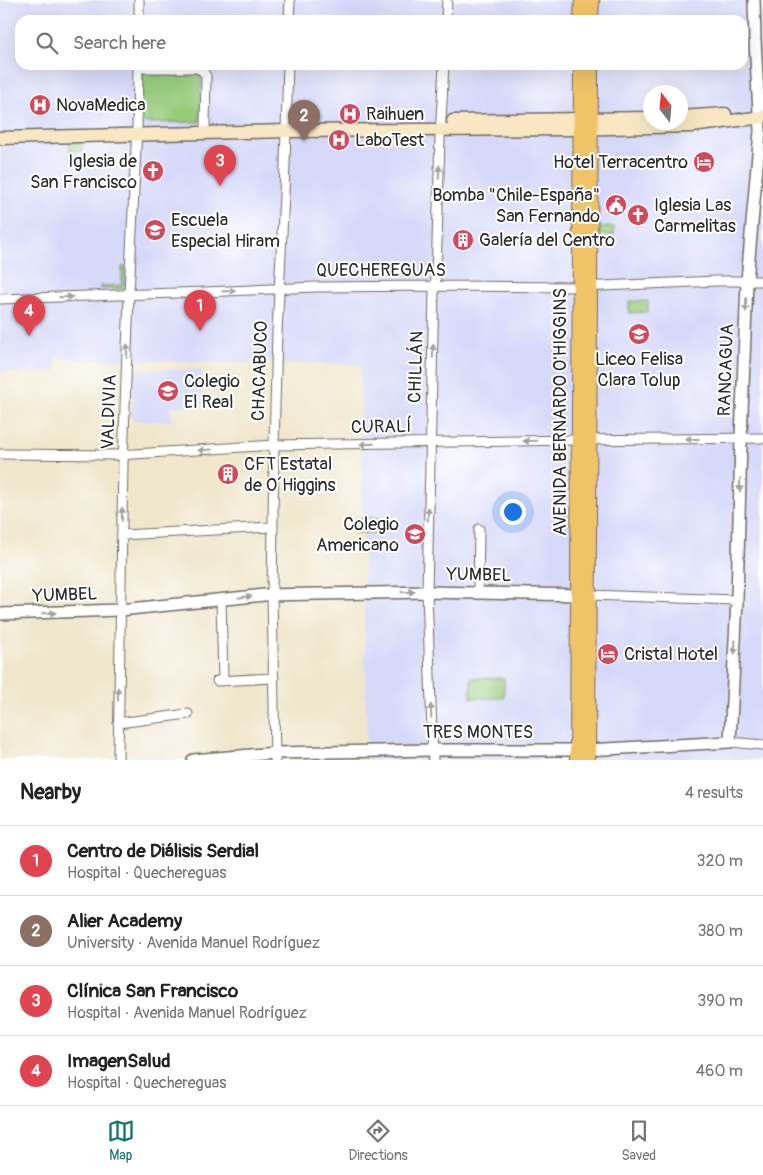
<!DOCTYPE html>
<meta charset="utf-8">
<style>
body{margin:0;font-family:Pangolin,sans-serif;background:#f6f6f6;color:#222}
.compass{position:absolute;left:643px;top:85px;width:45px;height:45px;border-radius:50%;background:#fff;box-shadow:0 5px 20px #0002;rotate:344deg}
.you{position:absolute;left:512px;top:511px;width:18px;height:18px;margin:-12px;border:4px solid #fff;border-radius:50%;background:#1a73e8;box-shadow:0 0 0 8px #1a73e833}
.badge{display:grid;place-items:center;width:32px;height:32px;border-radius:50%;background:#0f766e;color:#fff;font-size:16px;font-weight:700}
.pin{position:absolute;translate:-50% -41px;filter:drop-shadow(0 1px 2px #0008)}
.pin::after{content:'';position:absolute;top:26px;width:18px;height:15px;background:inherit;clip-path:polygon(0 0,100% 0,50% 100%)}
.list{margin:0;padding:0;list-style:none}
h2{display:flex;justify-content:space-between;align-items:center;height:65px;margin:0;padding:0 20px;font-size:21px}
h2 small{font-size:16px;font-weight:400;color:#767676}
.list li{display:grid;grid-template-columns:32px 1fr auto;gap:15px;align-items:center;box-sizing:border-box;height:70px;padding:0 20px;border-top:1px solid #e0e0e0}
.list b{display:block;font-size:19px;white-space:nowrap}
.list p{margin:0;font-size:16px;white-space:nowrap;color:#767676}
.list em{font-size:16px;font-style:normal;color:#767676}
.icon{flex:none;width:28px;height:28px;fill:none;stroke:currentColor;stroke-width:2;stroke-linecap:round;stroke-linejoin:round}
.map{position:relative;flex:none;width:763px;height:760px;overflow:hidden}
.search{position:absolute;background:#fff;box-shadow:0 5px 20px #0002;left:15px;right:15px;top:15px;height:55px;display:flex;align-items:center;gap:12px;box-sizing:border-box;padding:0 18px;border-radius:15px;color:#767676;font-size:19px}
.sheet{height:345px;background:#fff}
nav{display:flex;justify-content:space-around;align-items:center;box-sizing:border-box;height:70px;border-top:1px solid #e0e0e0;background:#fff;font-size:14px;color:#767676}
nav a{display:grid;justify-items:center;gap:2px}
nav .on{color:#0f766e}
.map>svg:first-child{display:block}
</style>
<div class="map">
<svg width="763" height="760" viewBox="0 0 763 760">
<rect width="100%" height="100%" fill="#fff"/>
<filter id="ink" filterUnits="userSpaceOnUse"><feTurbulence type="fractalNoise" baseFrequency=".02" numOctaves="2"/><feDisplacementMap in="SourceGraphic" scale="10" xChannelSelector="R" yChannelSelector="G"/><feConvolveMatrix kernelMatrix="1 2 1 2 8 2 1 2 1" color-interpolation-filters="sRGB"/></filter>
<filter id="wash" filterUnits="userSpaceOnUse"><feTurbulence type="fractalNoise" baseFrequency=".0096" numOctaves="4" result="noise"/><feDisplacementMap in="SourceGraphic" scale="20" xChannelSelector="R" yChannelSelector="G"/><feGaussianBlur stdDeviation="1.12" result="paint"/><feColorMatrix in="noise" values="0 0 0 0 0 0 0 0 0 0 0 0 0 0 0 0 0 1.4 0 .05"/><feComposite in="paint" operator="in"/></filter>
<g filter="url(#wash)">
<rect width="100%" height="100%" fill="#efe6cb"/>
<path fill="#d5d8f9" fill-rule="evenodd" d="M0,0H763V760H367L360,365L57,359L56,371L0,372ZM20,20H743V65H20ZM650,92H680V122H650Z
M134,369L202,370V406L171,407L172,421H132L131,408H132Z"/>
<path fill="#97cb7c" stroke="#617b54" d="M147,71L150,74L153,75L192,76L195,73L200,74L201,77L200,119L198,122L147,123L143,122L141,120L142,73Z
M70,142H82V151H69Z
M599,227H614V235H599Z
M122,267H126L125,284L123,289H100V286L122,285Z
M629,301H648V312L629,313Z
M355,518H384L383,533H355Z
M471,678H504V698H471Z"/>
</g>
<g filter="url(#ink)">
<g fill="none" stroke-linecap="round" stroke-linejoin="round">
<g stroke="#706c63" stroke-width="11">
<path id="minor" d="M139,20V0
M289,20L290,0
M446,20L447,0
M138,68H197L203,71L206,76L205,126
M0,299L205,292L316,287L435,286L580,287L716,281H763
M0,454L119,455L274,445L570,440L763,438
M122,535L273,527
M478,592L479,529
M589,595L737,600
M221,599L223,680
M217,681L274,678
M118,723L188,714
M730,742L763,745
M118,760L123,463L129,294L137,127L138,65
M275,760L272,595L274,445L277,332L284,195L288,65
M433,760L427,592L434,291L436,278L440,138L444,65"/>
</g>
<g stroke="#706c63" stroke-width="14">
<path id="tertiary" d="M0,614L120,610L264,595L427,592L585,595
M193,760L275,753L432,750H588L730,742L737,600L741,439L747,281L760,131L755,40L754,0"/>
</g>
<g stroke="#706c63" stroke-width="15">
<path id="secondary" d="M680,117L725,114
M453,121L650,118
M0,138L286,131L569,129L691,126L763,117"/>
</g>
<g stroke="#706c63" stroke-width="16">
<path id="primary" d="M581,20L582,0
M591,20L592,0
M577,760L581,65
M588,760L591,65"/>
</g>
<use href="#minor" stroke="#fff" stroke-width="9"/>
<use href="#tertiary" stroke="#fff" stroke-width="11"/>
<use href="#secondary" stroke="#f9e7c3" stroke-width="12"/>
<use href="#primary" stroke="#f0c369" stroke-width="14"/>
</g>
<defs><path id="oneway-solid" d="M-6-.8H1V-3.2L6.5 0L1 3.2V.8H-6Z" transform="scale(1.25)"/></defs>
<g fill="#a0a0a0">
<use href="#oneway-solid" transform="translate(439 172) rotate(-88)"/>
<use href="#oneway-solid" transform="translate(229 291) rotate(-3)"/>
<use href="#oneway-solid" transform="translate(66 297) rotate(-2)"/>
<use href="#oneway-solid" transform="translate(746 305) rotate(92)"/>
<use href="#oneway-solid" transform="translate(127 351) rotate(-88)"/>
<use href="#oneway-solid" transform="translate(433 351) rotate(-88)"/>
<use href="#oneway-solid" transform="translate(692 439) rotate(180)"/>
<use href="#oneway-solid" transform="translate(530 441) rotate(179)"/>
<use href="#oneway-solid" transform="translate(367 444) rotate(179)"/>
<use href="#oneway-solid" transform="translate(205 450) rotate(177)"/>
<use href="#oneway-solid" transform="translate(740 485) rotate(91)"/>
<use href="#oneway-solid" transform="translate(122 514) rotate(-89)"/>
<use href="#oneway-solid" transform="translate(428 514) rotate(-88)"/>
<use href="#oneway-solid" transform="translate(408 592) rotate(-1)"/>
<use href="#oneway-solid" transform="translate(245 597) rotate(-6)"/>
<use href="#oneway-solid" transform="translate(49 613) rotate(-2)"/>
<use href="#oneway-solid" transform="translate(735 647) rotate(93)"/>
<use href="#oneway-solid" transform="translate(118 694) rotate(-89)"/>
<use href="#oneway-solid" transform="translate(431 711) rotate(-92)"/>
</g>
</g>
<defs>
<g id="hospital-disc" transform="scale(1.125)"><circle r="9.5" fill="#d1495b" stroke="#fff"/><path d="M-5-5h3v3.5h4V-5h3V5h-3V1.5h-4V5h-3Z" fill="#fff"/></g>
<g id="hotel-disc" transform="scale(1.125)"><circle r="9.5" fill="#d1495b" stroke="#fff"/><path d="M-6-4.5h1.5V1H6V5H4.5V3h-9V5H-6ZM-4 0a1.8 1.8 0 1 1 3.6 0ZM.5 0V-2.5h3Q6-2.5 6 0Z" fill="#fff"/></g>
<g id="church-disc" transform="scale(1.125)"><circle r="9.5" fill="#d1495b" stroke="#fff"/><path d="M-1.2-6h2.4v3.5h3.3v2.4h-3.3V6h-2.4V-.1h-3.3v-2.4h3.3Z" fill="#fff"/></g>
<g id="civic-disc" transform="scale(1.125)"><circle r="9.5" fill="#d1495b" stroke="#fff"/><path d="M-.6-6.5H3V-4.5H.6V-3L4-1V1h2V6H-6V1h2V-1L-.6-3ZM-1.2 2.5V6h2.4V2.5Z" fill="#fff"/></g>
<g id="school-disc" transform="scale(1.125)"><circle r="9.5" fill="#d1495b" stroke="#fff"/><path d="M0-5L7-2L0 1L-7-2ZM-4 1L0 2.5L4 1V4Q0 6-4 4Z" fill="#fff"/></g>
<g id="building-disc" transform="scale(1.125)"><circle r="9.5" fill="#d1495b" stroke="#fff"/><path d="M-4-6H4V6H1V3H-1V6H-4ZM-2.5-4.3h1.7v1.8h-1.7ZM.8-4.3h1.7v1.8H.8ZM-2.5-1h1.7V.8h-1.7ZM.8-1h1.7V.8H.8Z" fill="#fff"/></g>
</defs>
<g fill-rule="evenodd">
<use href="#hospital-disc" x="40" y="105"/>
<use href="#hospital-disc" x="350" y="114"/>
<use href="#hospital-disc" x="339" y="140"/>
<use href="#hotel-disc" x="704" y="162"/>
<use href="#church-disc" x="153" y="171"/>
<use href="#civic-disc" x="616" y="205"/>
<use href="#church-disc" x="638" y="215"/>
<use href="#school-disc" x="155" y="230"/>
<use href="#building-disc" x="463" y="240"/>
<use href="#school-disc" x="639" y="334"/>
<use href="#school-disc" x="168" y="391"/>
<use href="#building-disc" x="228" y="474"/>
<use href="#school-disc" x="415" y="534"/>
<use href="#hotel-disc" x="608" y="654"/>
</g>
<g text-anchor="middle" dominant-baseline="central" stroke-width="4" stroke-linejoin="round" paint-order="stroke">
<g font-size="18" fill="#2b2b2b" stroke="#fff" text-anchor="start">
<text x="56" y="105">NovaMedica</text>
<text x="366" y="114">Raihuen</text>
<text x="355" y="140">LaboTest</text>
<text x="137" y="161" text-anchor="end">Iglesia de<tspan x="137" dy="21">San Francisco</tspan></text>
<text x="688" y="162" text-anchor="end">Hotel Terracentro</text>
<text x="600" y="195" text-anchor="end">Bomba "Chile-España"<tspan x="600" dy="21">San Fernando</tspan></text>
<text x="654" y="205">Iglesia Las<tspan x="654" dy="21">Carmelitas</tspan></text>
<text x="171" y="220">Escuela<tspan x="171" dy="21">Especial Hiram</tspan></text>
<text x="479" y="240">Galería del Centro</text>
<text x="639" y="359" text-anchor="middle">Liceo Felisa<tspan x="639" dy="21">Clara Tolup</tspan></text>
<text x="184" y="381">Colegio<tspan x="184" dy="21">El Real</tspan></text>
<text x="244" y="464">CFT Estatal<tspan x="244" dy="21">de O´Higgins</tspan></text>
<text x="399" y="524" text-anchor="end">Colegio<tspan x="399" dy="21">Americano</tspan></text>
<text x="624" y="654">Cristal Hotel</text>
</g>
<g font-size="18" fill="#2b2b2b" stroke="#fff">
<text x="381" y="270">QUECHEREGUAS</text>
<text transform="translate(416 367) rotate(-88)">CHILLÁN</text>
<text transform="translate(726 370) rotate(-88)">RANCAGUA</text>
<text transform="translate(260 371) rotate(-88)">CHACABUCO</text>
<text transform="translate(109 412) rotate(-88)">VALDIVIA</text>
<text transform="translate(560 412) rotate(-90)">AVENIDA BERNARDO O'HIGGINS</text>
<text transform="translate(381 427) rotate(-1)">CURALÍ</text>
<text transform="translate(479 575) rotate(1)">YUMBEL</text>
<text transform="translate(65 595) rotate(-2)">YUMBEL</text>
<text x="478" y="732">TRES MONTES</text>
</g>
</g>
</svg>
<svg class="compass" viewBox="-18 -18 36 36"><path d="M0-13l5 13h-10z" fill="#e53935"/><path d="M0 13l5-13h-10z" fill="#767676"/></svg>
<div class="you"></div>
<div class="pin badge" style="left:200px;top:331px;background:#e0444e">1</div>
<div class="pin badge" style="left:304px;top:141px;background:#8d6e63">2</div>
<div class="pin badge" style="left:220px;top:186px;background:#e0444e">3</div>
<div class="pin badge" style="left:29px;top:336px;background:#e0444e">4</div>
<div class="search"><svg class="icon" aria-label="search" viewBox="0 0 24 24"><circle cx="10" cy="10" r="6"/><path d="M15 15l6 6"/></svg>Search here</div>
</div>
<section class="sheet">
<h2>Nearby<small>4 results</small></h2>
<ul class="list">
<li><span class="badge" style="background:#e0444e">1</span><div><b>Centro de Diálisis Serdial</b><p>Hospital · Quechereguas</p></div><em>320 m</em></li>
<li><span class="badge" style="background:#8d6e63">2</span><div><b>Alier Academy</b><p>University · Avenida Manuel Rodríguez</p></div><em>380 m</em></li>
<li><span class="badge" style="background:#e0444e">3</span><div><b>Clínica San Francisco</b><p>Hospital · Avenida Manuel Rodríguez</p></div><em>390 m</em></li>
<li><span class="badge" style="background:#e0444e">4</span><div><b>ImagenSalud</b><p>Hospital · Quechereguas</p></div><em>460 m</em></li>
</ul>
</section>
<nav>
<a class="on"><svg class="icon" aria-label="map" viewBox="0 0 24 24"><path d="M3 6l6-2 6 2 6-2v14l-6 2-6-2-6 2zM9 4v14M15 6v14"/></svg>Map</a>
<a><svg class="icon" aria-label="directions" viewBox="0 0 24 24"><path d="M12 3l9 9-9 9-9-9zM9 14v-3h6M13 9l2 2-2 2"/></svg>Directions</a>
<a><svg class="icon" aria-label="saved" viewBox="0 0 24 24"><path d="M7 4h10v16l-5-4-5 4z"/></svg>Saved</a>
</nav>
